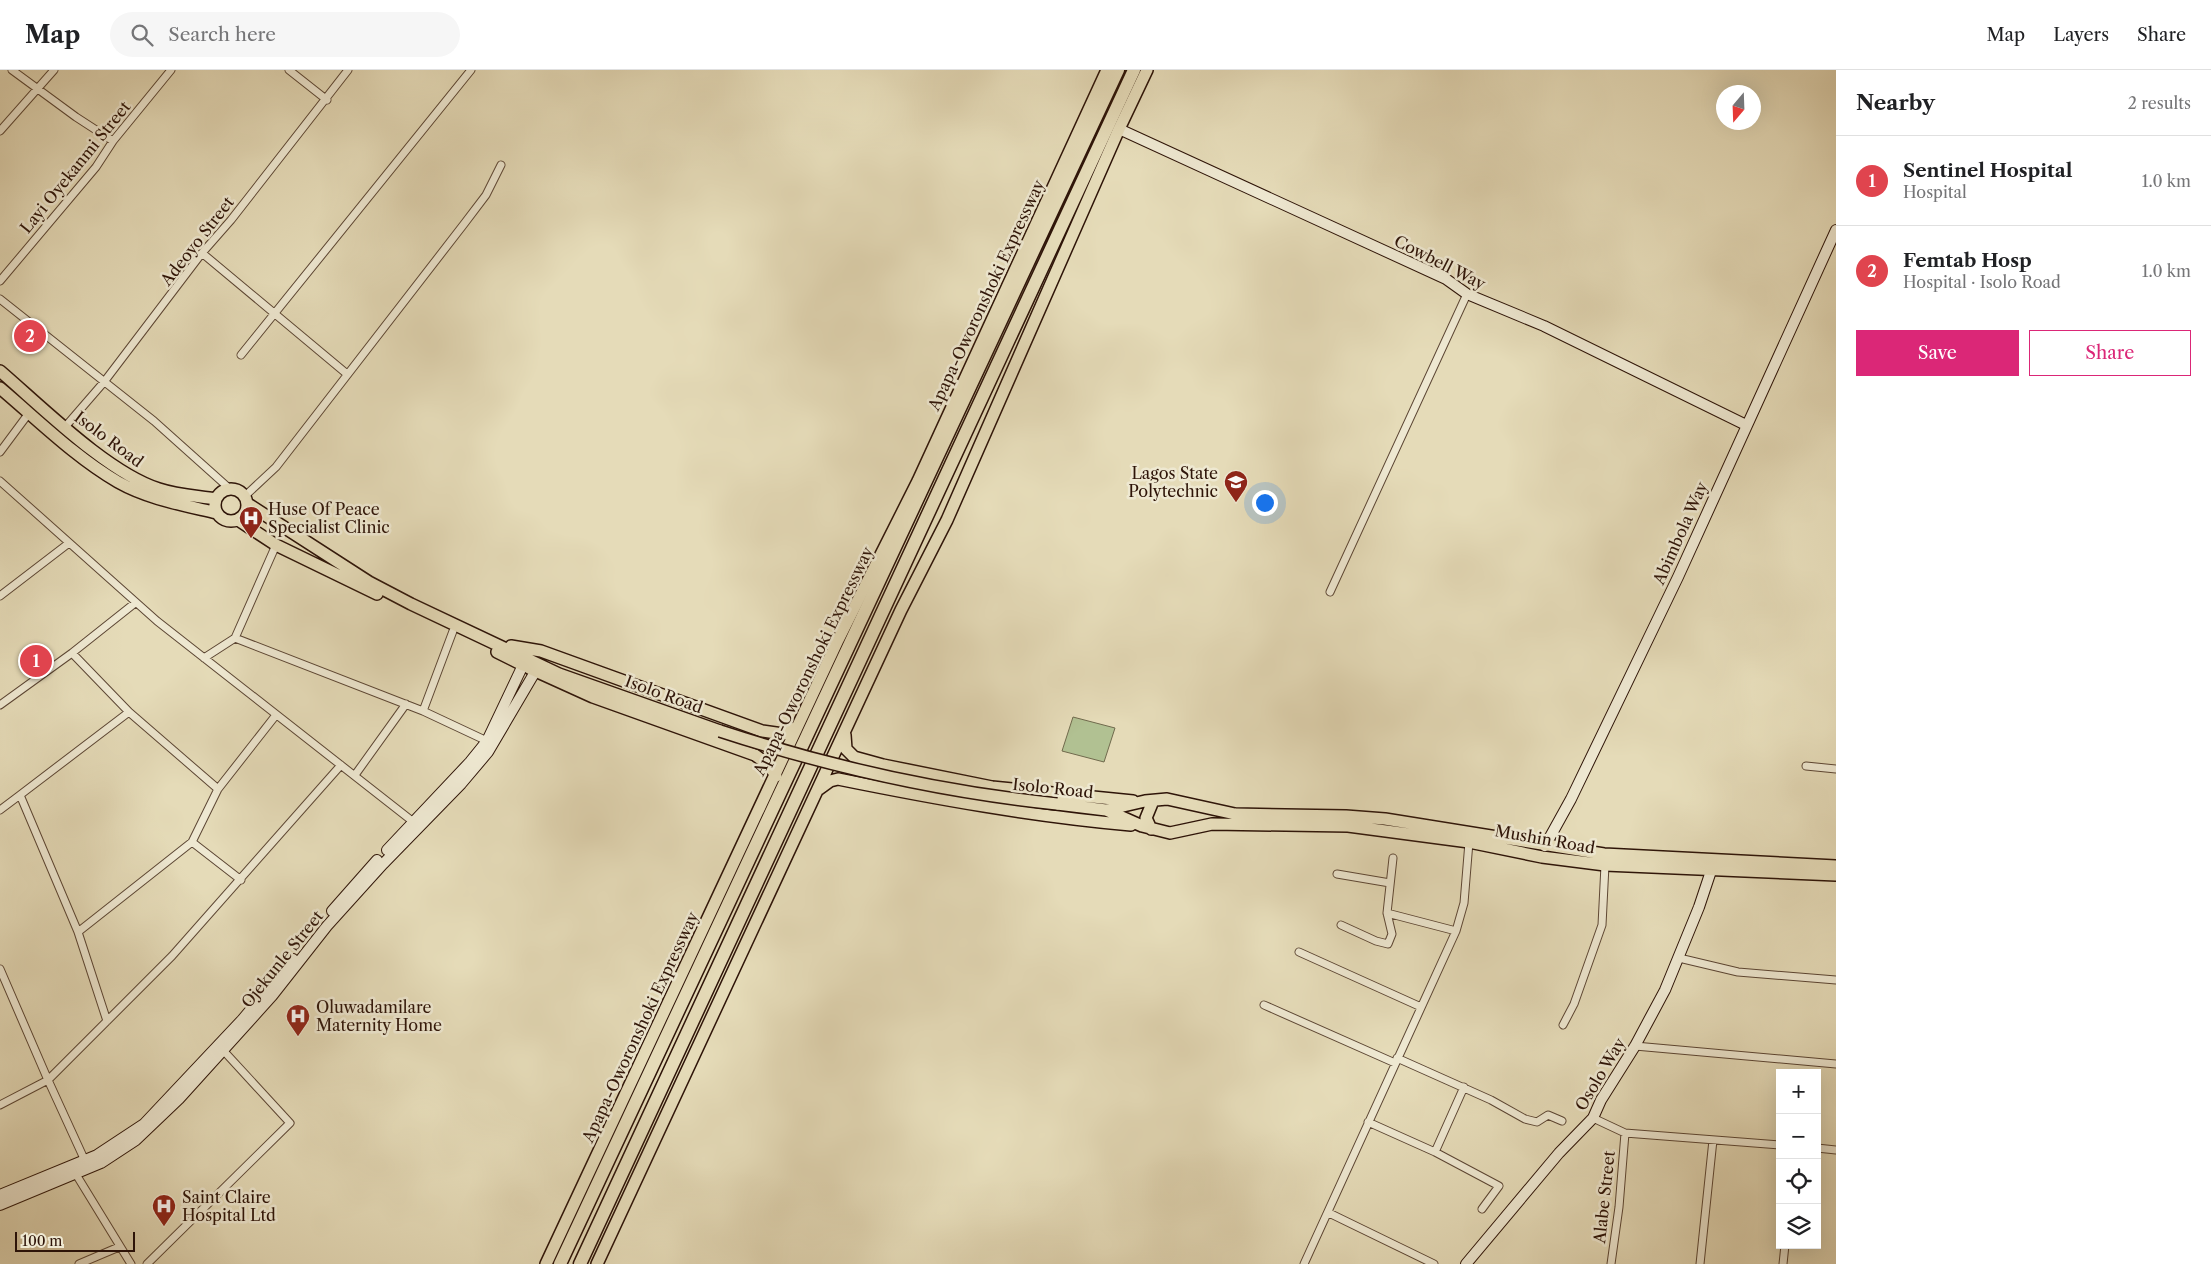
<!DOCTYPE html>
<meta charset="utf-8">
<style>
body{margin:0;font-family:"Libre Caslon Text",serif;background:#f6f6f6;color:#202124}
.controls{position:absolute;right:15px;bottom:15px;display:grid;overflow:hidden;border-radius:0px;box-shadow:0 5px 20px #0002}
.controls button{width:45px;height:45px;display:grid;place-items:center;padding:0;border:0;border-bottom:1px solid #e0e0e0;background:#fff;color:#202124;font:25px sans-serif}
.compass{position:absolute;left:1716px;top:15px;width:45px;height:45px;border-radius:50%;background:#fff;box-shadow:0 5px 20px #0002;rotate:199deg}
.scale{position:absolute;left:15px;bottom:12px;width:120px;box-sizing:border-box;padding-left:5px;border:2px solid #2e1408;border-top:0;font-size:14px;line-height:18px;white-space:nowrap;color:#2e1408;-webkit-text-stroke:4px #eee8d1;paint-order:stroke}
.you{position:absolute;left:1264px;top:432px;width:18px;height:18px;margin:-12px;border:4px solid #fff;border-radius:50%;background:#1a73e8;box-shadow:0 0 0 8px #1a73e833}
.badge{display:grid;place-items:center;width:32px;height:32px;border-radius:50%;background:#db2777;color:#fff;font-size:16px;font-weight:700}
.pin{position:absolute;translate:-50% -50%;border:2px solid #fff;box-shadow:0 1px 5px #0006}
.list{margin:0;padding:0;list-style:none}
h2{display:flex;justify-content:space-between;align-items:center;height:65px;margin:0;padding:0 20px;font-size:21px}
h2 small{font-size:16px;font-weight:400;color:#757577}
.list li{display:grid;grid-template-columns:32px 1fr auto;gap:15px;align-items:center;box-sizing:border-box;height:90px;padding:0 20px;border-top:1px solid #e0e0e0}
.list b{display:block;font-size:19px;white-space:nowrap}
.list p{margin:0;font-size:16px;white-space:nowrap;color:#757577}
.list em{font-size:16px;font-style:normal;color:#757577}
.actions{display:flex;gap:10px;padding:15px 20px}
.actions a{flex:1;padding:11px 0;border:1px solid #db2777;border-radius:0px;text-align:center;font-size:18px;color:#db2777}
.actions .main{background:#db2777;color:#fff}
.icon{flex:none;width:28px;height:28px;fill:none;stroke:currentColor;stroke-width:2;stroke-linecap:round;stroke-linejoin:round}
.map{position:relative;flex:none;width:1836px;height:1194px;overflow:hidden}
header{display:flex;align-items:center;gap:30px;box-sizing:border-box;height:70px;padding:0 25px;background:#fff;border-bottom:1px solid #e0e0e0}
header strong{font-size:24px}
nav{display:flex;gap:28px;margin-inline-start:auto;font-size:18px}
.search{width:350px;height:45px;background:#f6f6f6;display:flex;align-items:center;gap:12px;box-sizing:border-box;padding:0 18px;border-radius:28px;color:#757577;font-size:19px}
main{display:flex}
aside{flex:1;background:#fff}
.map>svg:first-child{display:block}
</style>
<header>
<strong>Map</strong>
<div class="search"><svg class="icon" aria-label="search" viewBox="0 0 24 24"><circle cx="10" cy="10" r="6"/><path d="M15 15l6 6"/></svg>Search here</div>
<nav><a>Map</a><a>Layers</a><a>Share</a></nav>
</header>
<main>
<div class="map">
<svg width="1836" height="1194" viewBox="0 0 1836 1194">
<rect width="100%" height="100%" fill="#e5dbb8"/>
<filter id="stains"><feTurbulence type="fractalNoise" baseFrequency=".004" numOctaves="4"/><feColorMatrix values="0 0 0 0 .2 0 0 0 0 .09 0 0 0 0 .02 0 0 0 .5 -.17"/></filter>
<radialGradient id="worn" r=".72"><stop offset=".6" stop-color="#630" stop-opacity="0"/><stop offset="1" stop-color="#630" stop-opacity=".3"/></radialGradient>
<path fill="#b1c192" stroke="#706a4d" d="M1073,647L1115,658L1104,692L1062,681Z"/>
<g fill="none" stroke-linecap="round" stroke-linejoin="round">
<g stroke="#5c4634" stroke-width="9">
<path id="street" d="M12,0L76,47L113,71
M289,0L327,30
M0,61L54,0
M202,183L347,304
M0,211L96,97L113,71L171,0
M0,229L154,351L230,419
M241,285L471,0
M65,357L104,312L202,183L231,150L348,0
M0,382L29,343
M0,411L157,551L416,754
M245,426L276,397L464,154L486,125L501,95
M276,475L235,568L423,641
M1330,522L1467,224
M0,526L69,473
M453,561L423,641L487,671
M72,583L129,642
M204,588L235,568
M0,635L72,583L135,533
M1806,696L1836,699
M355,705L406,634
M218,719L276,645
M20,725L129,642L218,719L192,772
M0,740L20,725L78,862L107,951
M1393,788L1387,843L1456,861
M1337,804L1390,813
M1341,855L1376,871L1388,874L1392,864L1387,843
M78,862L192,772L241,810
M1299,882L1421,937
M1679,888L1738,902L1836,910
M0,899L48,1010L0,1035
M1264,935L1395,993
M1563,955L1574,934L1602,855L1605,795
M1635,976L1836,994
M1397,988L1491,1030L1525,1049L1537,1052L1548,1045L1562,1051
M1593,1048L1625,1063L1780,1075
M1368,1052L1435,1082L1499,1116L1482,1139
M1817,1078L1836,1080
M1435,1082L1464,1017
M86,1093L48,1010L172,886L341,695
M74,1101L131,1194
M1329,1143L1434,1194
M79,1194L119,1177
M147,1194L290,1053L221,978
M1304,1194L1456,861L1464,833L1469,772
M1611,1194L1619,1137L1625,1063
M1700,1194L1713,1070
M1783,1194L1785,1175"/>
</g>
<g stroke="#2e1408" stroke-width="12">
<path id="secondary" d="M1119,59L1446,209L1467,224L1544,256L1746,355
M1545,776L1571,729L1678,507L1836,160
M387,780L470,692L487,671L523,595
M332,841L377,790
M0,1125L97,1085L144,1054L242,950L293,889
M0,1135L101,1093L136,1070L179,1029L272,926L327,856L383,794L461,714L488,682L535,602
M1466,1194L1559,1083L1593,1048L1601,1030L1635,976L1665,920L1699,837L1711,801"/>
</g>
<g stroke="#2e1408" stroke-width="14">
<path id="primary" d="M0,301C42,337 108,403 159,419C177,425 197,426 216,429
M0,318C38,350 75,387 118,412C148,429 183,435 217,443
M215 435a16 16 0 1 1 32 0a16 16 0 1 1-32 0Z
M248,434L369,512L411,534L559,604L720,661
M238,450L276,475L377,524
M511,576L541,581L762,661L783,664L797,657
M497,582L523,595L537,599
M529,598L593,627L755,685L769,695L776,706
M845,665L846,679L854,687L883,695L992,717L1133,731
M819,719L830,711L838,709C937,729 1031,746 1131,755
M1057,734L1106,740L1142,756L1170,763L1212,754L1348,756L1469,772L1542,787L1605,795L1836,805
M1106,740L1145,731L1167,729L1235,744L1346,746L1385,749L1604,784L1836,796
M1151,759L1146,748L1153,731
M546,1194L838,570L918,411L1107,0
M597,1194L901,540L947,450L1119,59L1147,0"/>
</g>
<g stroke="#2e1408" stroke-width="15">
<path id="highway" d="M560,1194L1118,0
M580,1194L1134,0"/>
</g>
<use href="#street" stroke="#eee8d1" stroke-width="7"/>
<use href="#secondary" stroke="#eee8d1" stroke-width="10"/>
<use href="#primary" stroke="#e5dbb8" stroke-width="11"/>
<use href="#highway" stroke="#e5dbb8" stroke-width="12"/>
<g stroke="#2e1408" stroke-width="14" stroke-linecap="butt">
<path id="primary-bridge" d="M720,661C830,697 942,722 1057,734"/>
</g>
<use href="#primary-bridge" stroke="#e5dbb8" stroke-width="11"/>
</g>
<defs>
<g id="university-pin" transform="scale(1.25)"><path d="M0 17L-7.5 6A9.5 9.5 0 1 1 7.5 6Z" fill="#8f2418" stroke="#eee8d1"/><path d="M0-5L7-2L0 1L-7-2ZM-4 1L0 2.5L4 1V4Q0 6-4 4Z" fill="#fff"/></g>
<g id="hospital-pin" transform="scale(1.25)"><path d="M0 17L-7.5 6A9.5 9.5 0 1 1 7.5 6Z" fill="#8f2418" stroke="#eee8d1"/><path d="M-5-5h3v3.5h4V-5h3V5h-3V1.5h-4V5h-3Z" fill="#fff"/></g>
</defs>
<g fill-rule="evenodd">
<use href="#university-pin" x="1236" y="412"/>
<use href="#hospital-pin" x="251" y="448"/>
<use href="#hospital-pin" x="298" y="946"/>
<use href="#hospital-pin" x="164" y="1136"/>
</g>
<g text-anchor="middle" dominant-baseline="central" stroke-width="5" stroke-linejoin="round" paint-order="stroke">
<g font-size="16" fill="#2e1408" stroke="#eee8d1">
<text transform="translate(75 97) rotate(-51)">Layi Oyekanmi Street</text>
<text transform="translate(197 171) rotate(-52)">Adeoyo Street</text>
<text transform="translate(1440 192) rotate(27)">Cowbell Way</text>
<text transform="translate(986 225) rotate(-65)">Apapa-Oworonshoki Expressway</text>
<text transform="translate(109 369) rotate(37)">Isolo Road</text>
<text transform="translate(1680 463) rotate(-66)">Abimbola Way</text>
<text transform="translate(813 591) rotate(-64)">Apapa-Oworonshoki Expressway</text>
<text transform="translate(664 624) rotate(20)">Isolo Road</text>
<text transform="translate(1053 718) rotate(6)">Isolo Road</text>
<text transform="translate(1545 769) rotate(10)">Mushin Road</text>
<text transform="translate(282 889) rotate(-51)">Ojekunle Street</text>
<text transform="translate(640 957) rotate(-65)">Apapa-Oworonshoki Expressway</text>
<text transform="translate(1600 1004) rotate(-59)">Osolo Way</text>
<text transform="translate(1604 1127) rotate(-84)">Alabe Street</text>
</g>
<g font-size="16" fill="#2e1408" stroke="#eee8d1" text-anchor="start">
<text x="1218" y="403" text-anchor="end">Lagos State<tspan x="1218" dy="18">Polytechnic</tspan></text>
<text x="268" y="439">Huse Of Peace<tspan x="268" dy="18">Specialist Clinic</tspan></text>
<text x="316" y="937">Oluwadamilare<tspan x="316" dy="18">Maternity Home</tspan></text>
<text x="182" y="1127">Saint Claire<tspan x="182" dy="18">Hospital Ltd</tspan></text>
</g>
</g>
<rect width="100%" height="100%" filter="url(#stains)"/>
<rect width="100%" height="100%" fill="url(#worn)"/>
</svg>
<div class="controls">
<button>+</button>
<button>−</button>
<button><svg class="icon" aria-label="locate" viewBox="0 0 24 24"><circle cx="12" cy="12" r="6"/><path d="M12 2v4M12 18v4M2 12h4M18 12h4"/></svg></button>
<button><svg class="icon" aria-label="layers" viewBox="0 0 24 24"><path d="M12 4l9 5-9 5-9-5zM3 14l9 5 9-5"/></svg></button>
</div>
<svg class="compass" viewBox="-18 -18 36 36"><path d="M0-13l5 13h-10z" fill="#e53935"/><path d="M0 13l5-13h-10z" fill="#757577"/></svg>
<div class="scale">100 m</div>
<div class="you"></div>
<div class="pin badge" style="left:36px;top:591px;background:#e0444e">1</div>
<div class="pin badge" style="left:30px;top:266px;background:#e0444e">2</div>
</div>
<aside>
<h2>Nearby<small>2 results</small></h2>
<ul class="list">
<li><span class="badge" style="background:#e0444e">1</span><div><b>Sentinel Hospital</b><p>Hospital</p></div><em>1.0 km</em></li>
<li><span class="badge" style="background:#e0444e">2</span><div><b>Femtab Hosp</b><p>Hospital · Isolo Road</p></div><em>1.0 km</em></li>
</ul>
<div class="actions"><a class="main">Save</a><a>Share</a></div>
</aside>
</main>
